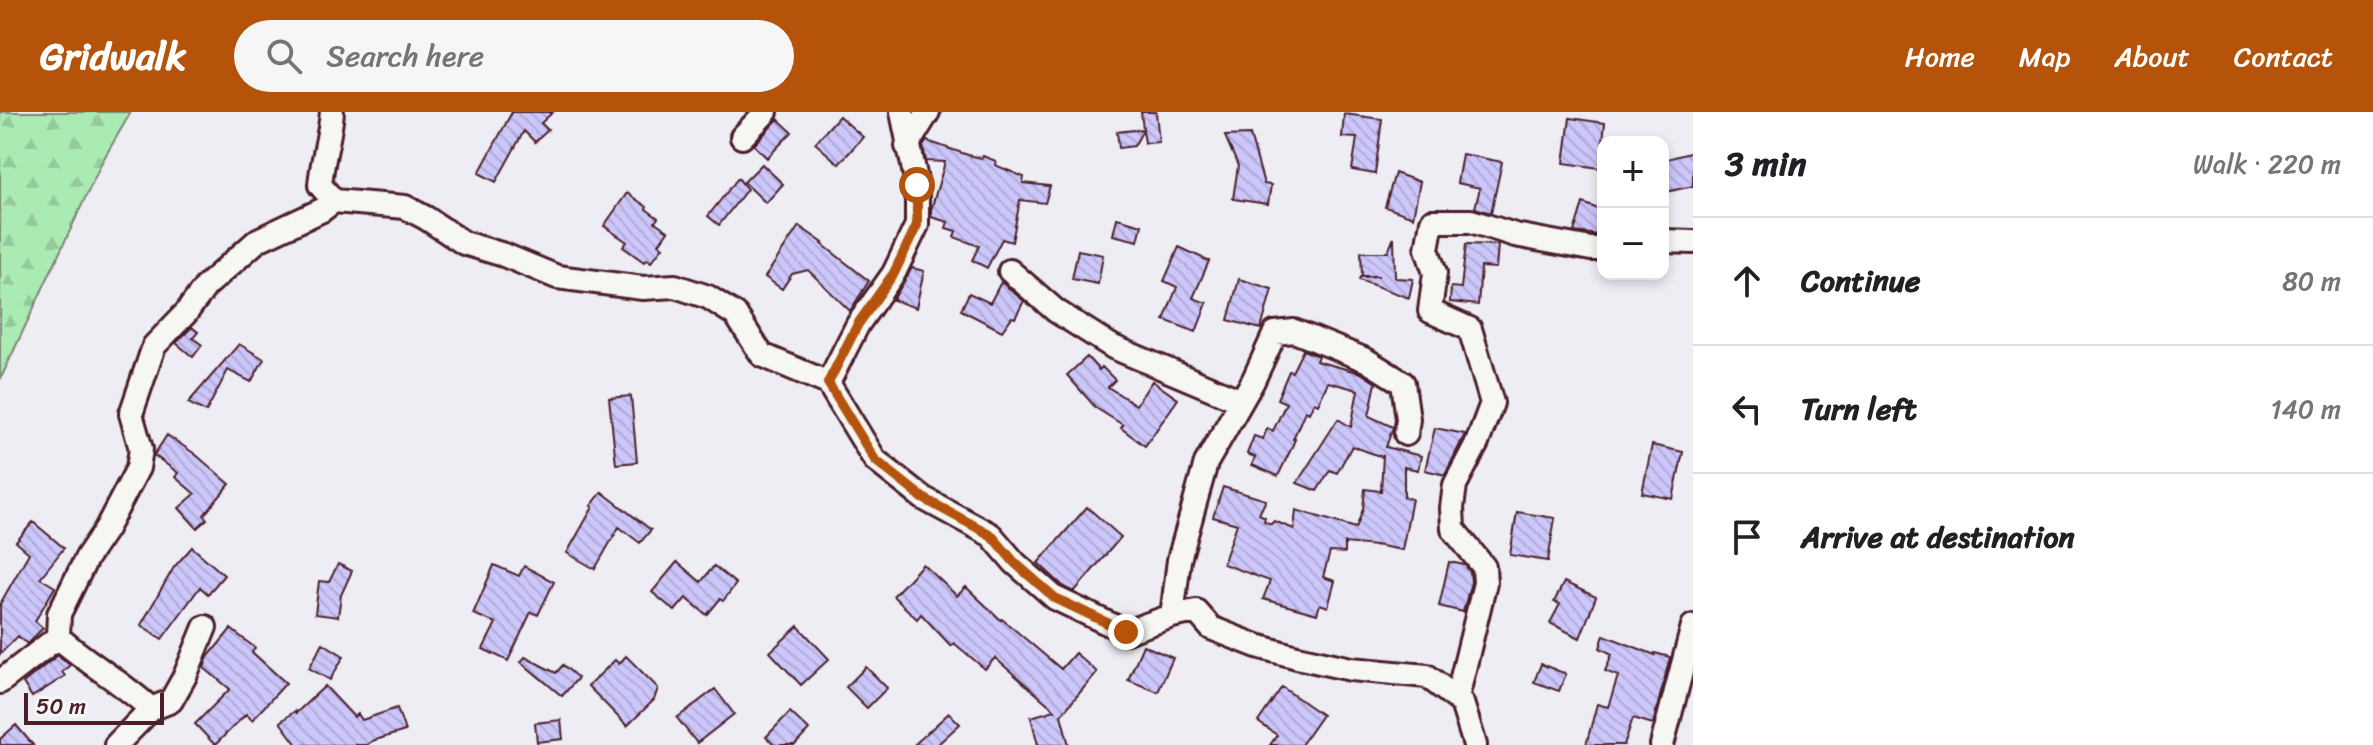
<!DOCTYPE html>
<meta charset="utf-8">
<style>
body{margin:0;font-family:Sriracha,sans-serif;background:#f6f6f6;color:#202124}
.controls{position:absolute;right:24px;top:24px;display:grid;overflow:hidden;border-radius:16px;box-shadow:0 4px 12px #0003}
.controls button{width:72px;height:72px;display:grid;place-items:center;padding:0;border:0;border-bottom:2px solid #e0e0e0;background:#fff;color:#202124;font:40px sans-serif}
.scale{position:absolute;left:24px;bottom:20px;width:140px;box-sizing:border-box;padding-left:8px;border:4px solid #4a1f2b;border-top:0;font-size:22px;line-height:28px;white-space:nowrap;color:#4a1f2b;-webkit-text-stroke:6px #f6f6f2;paint-order:stroke}
.stop{position:absolute;width:24px;height:24px;margin:-18px;border:6px solid #b45309;border-radius:50%;background:#fff}
.stop.end{background:#b45309;border-color:#fff;box-shadow:0 2px 8px #0008}
.list{margin:0;padding:0;list-style:none}
h2{display:flex;justify-content:space-between;align-items:center;height:104px;margin:0;padding:0 32px;font-size:34px}
h2 small{font-size:26px;font-weight:400;color:#757577}
.list li{display:grid;grid-template-columns:52px 1fr auto;gap:24px;align-items:center;box-sizing:border-box;height:128px;padding:0 32px;border-top:2px solid #e0e0e0}
.list b{display:block;font-size:30px;white-space:nowrap}
.list em{font-size:26px;font-style:normal;color:#757577}
.icon{flex:none;width:44px;height:44px;fill:none;stroke:currentColor;stroke-width:2;stroke-linecap:round;stroke-linejoin:round}
.map{position:relative;flex:none;width:1693px;height:633px;overflow:hidden}
header{display:flex;align-items:center;gap:48px;box-sizing:border-box;height:112px;padding:0 40px;background:#b45309;color:#fff}
header strong{font-size:38px}
nav{display:flex;gap:44px;margin-inline-start:auto;font-size:28px}
.search{width:560px;height:72px;background:#f6f6f6;display:flex;align-items:center;gap:20px;box-sizing:border-box;padding:0 28px;border-radius:44px;color:#757577;font-size:30px}
main{display:flex}
aside{flex:1;background:#fff}
.map>svg:first-child{display:block}
</style>
<header>
<strong>Gridwalk</strong>
<div class="search"><svg class="icon" aria-label="search" viewBox="0 0 24 24"><circle cx="10" cy="10" r="6"/><path d="M15 15l6 6"/></svg>Search here</div>
<nav><a>Home</a><a>Map</a><a>About</a><a>Contact</a></nav>
</header>
<main>
<div class="map">
<svg width="1693" height="633" viewBox="0 0 1693 633">
<defs>
<pattern id="forest-firs" width="22" height="20" patternUnits="userSpaceOnUse" patternTransform="scale(2)"><rect width="22" height="20" fill="#aaebb4"/><path d="M5 1l3.5 6h-7zM16 11l3.5 6h-7z" fill="#94c99b"/></pattern>
<pattern id="building-back-hatch" width="6" height="6" patternUnits="userSpaceOnUse" patternTransform="scale(2)"><rect width="6" height="6" fill="#ccc7fa"/><path d="M-1 5l2 2M0 0l6 6M5-1l2 2" fill="none" stroke="#b1aad6"/></pattern>
</defs>
<rect width="100%" height="100%" fill="#eeedf4"/>
<filter id="ink" filterUnits="userSpaceOnUse"><feTurbulence type="fractalNoise" baseFrequency=".0125" numOctaves="2"/><feDisplacementMap in="SourceGraphic" scale="16" xChannelSelector="R" yChannelSelector="G"/><feConvolveMatrix kernelMatrix="1 2 1 2 8 2 1 2 1" color-interpolation-filters="sRGB"/></filter>
<g filter="url(#ink)">
<path fill="url(#forest-firs)" stroke="#7a8570" stroke-width="2" d="M0,0H131L103,48L0,268Z"/>
<path fill="url(#building-back-hatch)" stroke="#4a1f2b" stroke-width="2" d="M512,0H553L541,11L548,18L535,30L524,19L496,70L479,61Z
M1141,0H1156L1159,30L1145,31L1143,18L1134,34L1119,36L1117,20L1143,17Z
M1344,2L1382,7L1375,62L1352,58L1357,26L1342,25Z
M839,4L863,25L839,52L815,31Z
M1570,6L1605,11L1600,56L1564,51Z
M778,7L792,20L767,46L754,33Z
M1250,23L1264,72L1271,73L1268,92L1233,87L1238,54L1225,24Z
M927,29L968,43L982,46L983,44L996,49L995,53L1024,65L1023,71L1050,74L1045,91L1020,88L1012,130L1002,127L987,156L972,148L979,134L954,125L956,119L946,116L948,110L931,105V98L945,50L926,49L923,34Z
M1693,40V74L1666,80L1663,67V48Z
M1462,42L1502,50L1491,101L1475,96L1480,76L1457,71Z
M762,52L783,72L766,91L744,70Z
M1395,61L1420,70L1413,105L1385,95Z
M738,66L747,77L719,113L708,104Z
M627,81L647,95L646,97L658,106L655,110L668,119L659,132L663,135L651,150L647,147L644,150L623,135L627,130L604,114Z
M1583,91L1603,99V118H1600L1599,123L1574,120Z
M1117,106L1142,113L1138,129L1113,123Z
M799,114L823,131L822,132L869,169L850,199L808,158L792,162L782,177L765,165Z
M1394,125L1395,166L1413,167L1409,186L1359,168L1360,165L1379,164H1362L1361,140H1388Z
M1466,132L1498,133L1496,156L1481,155L1478,193L1450,190L1451,175L1461,176Z
M1179,135L1209,149L1193,186L1207,191L1196,220L1164,208L1177,175L1164,169Z
M1078,138L1103,143L1098,172L1072,167Z
M912,156L924,159L916,196L893,188Z
M1239,167L1272,177L1261,217L1228,208Z
M1001,170L1024,189L1015,206L1012,205L1002,219L961,198L969,181L990,191Z
M192,215L198,220L193,226L202,233L193,245L176,231Z
M239,232L264,247L251,270L228,258L206,300L188,291Z
M1303,238L1318,244L1316,249L1361,261L1376,271L1369,304L1393,315L1386,335L1421,344L1418,358L1404,355V385L1412,387L1402,438L1375,433V434L1345,431V441L1330,440L1323,465L1335,469L1328,495L1320,492L1317,502L1263,487L1270,469L1223,452L1237,412L1213,405L1223,375L1266,388L1259,402L1265,405L1264,409L1271,412L1274,409L1294,417L1296,398L1356,416L1363,397L1365,377L1381,379L1383,343L1382,345L1352,334L1337,361L1330,358L1317,379L1297,371L1338,307L1351,315L1358,278L1328,270L1318,292L1314,290L1309,301L1305,299L1293,327H1295L1292,335L1278,364L1252,353L1255,345L1247,342L1254,324L1263,327L1267,316L1273,319L1286,291L1277,287L1289,259L1292,260Z
M1087,245L1099,258L1102,255L1115,268L1108,275L1136,293L1152,269L1178,287L1145,334L1121,316L1123,313L1096,296L1067,263Z
M631,284L637,350L616,352L609,286Z
M1435,316L1465,322L1445,363L1425,358Z
M167,323L195,342L230,372L204,403L207,407L197,416L179,396L195,382L175,365L178,361L154,343Z
M1652,333L1683,340L1673,387L1642,381Z
M602,380L651,418L640,431L619,415L595,457L567,441L593,395L591,394Z
M1087,395L1121,425L1074,480L1063,474L1038,451Z
M1517,400L1555,406L1548,449L1510,443Z
M33,410L64,436L40,466L55,475L35,509L43,516L27,532L18,524L0,542V492L29,441L16,430Z
M192,435L224,463L208,482L200,475L162,527L141,513L174,455Z
M677,450L701,470L714,454L736,472L723,489L720,487L707,503L686,486L675,499L652,480Z
M1449,450L1465,453L1470,460L1471,470L1463,500L1439,494Z
M338,452L352,459L341,483L338,505L315,502L319,469L329,470Z
M923,452L957,484L966,475L1001,508L1002,507L1061,557L1075,541L1097,560L1061,603L1069,633H1038L1031,605L1055,598L995,546L985,557L954,531L951,534L921,502L917,507L893,484Z
M494,453L519,464L524,454L554,470L538,503L531,500L508,549L483,537L496,511L473,502Z
M1564,470L1596,485L1580,526L1550,511L1560,492L1554,490Z
M798,514L829,547L801,573L770,540Z
M231,517L255,536L252,540L286,571L252,608L246,602L215,633L195,612L230,577L204,556L208,545Z
M1604,523L1655,543V541L1670,545L1653,612L1633,606L1624,633H1586L1597,592L1608,595L1618,564L1605,559L1612,542L1600,536Z
M323,531L344,544L330,568L309,556Z
M1143,533L1173,546L1158,580L1128,568Z
M58,543L70,553L62,560L65,564L32,585L23,571Z
M626,544L658,576L654,588L627,614L588,574L615,548L619,552Z
M525,545L556,561L563,553L578,566L562,584L521,550Z
M1541,552L1566,562L1559,579L1534,570Z
M866,555L887,576L867,596L846,575Z
M325,574L354,605L358,602L362,608L397,596L405,619L372,629L367,633H297L280,610L295,599L296,601Z
M1282,575L1322,603L1301,633H1270L1277,623L1258,610Z
M715,577L734,602L697,631L677,606Z
M790,600L809,618L795,633H774L766,625Z
M949,601L960,612L937,633H914Z
M561,608L563,627L537,630L535,611Z
M16,613L33,633H0V627Z"/>
<g fill="none" stroke-linecap="round" stroke-linejoin="round">
<g stroke="#4a1f2b" stroke-width="28">
<path id="minor" d="M332,0C330,25 322,48 320,73L334,89L405,95L426,106L464,131L504,143L557,165L643,176L675,174L708,185L736,203L762,243L828,271L875,348L923,386L991,423L1015,451L1055,486L1126,520L1172,504L1196,499L1211,516L1257,534L1297,545L1351,557L1427,564L1462,591L1475,633
M742,25L766,0
M907,34L928,0
M1663,129L1693,130
M1010,159L1056,199L1113,235L1241,289
M828,271L858,212L894,161L917,113V73L902,0
M1172,504L1179,448L1206,351L1253,269L1275,221L1294,219L1366,248L1403,271L1408,307L1406,322
M58,525C87,551 122,570 151,597L171,589L185,564L205,515
M0,570L58,525L59,502L87,445L106,417L138,356L141,337L131,302L154,234L186,201L206,174L258,128L322,98L334,89
M1457,586L1485,471L1484,455L1453,417L1452,396L1455,373L1477,331L1492,291L1470,217L1430,199L1435,161L1427,137L1432,109H1471L1515,123L1591,137H1603
M116,633L151,597
M1662,633L1693,514"/>
</g>
<use href="#minor" stroke="#f6f6f2" stroke-width="22"/>
</g>
</g>
<g fill="none" stroke-linecap="round" stroke-linejoin="round" filter="url(#ink)">
<path stroke="#b45309" stroke-width="10" d="M917,73V113L894,161L858,212L828,271L875,348L923,386L991,423L1015,451L1055,486L1126,520"/>
</g>
</svg>
<div class="controls">
<button>+</button>
<button>−</button>
</div>
<div class="scale">50 m</div>
<div class="stop" style="left:917px;top:73px"></div>
<div class="stop end" style="left:1126px;top:520px"></div>
</div>
<aside>
<h2>3 min<small>Walk · 220 m</small></h2>
<ul class="list">
<li><svg class="icon" aria-label="ahead" viewBox="0 0 24 24"><path d="M12 20V5M6 11l6-6 6 6"/></svg><div><b>Continue</b></div><em>80 m</em></li>
<li><svg class="icon" aria-label="left" viewBox="0 0 24 24"><path d="M17 20v-9H6M10 6l-5 5 5 5"/></svg><div><b>Turn left</b></div><em>140 m</em></li>
<li><svg class="icon" aria-label="arrive" viewBox="0 0 24 24"><path d="M6 21V4h12l-3 4 3 4H6"/></svg><div><b>Arrive at destination</b></div></li>
</ul>
</aside>
</main>
